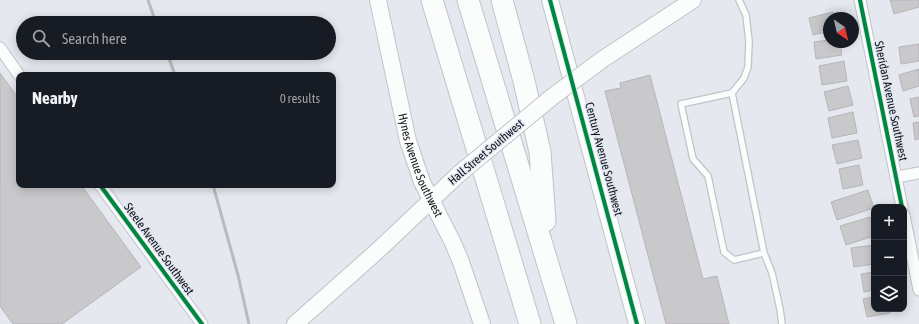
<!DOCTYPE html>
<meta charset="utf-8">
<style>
body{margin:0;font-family:"Asap Condensed",sans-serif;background:#242831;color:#f1f3f6}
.controls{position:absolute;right:12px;bottom:12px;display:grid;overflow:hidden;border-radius:8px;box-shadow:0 2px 10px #0003}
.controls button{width:36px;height:36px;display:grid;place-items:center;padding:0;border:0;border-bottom:1px solid #363941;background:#171b24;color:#f1f3f6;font:20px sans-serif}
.compass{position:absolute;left:823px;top:12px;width:36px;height:36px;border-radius:50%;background:#171b24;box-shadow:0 2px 10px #0003;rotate:146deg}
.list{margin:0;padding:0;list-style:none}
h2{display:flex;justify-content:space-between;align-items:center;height:52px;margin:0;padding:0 16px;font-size:17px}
h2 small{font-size:13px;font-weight:400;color:#9ea1a6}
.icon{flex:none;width:22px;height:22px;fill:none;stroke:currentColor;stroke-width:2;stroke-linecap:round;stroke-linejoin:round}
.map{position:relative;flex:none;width:919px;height:324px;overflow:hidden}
.search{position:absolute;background:#171b24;box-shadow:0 2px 10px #0003;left:16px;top:16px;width:320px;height:44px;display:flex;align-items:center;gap:10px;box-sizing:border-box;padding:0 14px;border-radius:22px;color:#9ea1a6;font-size:15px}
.panel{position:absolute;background:#171b24;box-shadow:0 2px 10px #0003;left:16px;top:72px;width:320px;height:116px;border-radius:8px}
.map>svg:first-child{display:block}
</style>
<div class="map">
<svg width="919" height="324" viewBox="0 0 919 324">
<rect width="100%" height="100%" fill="#e5e8ee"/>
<path fill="#c9c8cb" stroke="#b6b5b9" d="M890,0H919V7L894,14Z
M833,12L835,18H829V31L813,35L809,18Z
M829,40V42H840L842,55L816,59L814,42Z
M919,44V61L901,64L899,47Z
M844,61L847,81L822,85L819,66Z
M919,69V86L903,91L899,75Z
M0,73L19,99V185H81L141,267L62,324H13L0,306Z
M650,75L703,279L717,276L729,324H666L605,91L621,88L620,83Z
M848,86L853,105L829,111L824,92Z
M919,97V116L914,117L910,99Z
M853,112L857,133L832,138L828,118Z
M919,122V139L915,140L913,123Z
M858,140L862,158L837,164L832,145Z
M859,165L863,185L843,189L839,169Z
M868,190L874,208L837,220L831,202Z
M870,217L874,230V236L846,245L840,226Z
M874,245V264L854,267L851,248Z
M874,272V290L864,292L861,274Z
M874,297V309H889L890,313L867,317L863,299Z"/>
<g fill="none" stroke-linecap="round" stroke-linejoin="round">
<g stroke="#c1c3c8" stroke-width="8">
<path id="lane" d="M739,0L746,15L749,41L748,67L744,78L732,93L764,253L772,273L780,309L782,324
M732,93L681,104L693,159L708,176L724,252L734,260L764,253"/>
</g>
<g stroke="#c1c3c8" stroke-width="13">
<path id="street" d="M860,0L902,207
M0,48L19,75
M896,177L919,173
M100,185L202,324
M904,215L919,290"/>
</g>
<g stroke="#c1c3c8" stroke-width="18">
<g id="secondary">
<path id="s1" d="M378,0L408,141L422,182L453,243L461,262L482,324"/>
<path d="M550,0L637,324"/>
<path d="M603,59L693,0"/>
<path d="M295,324L374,254L460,173"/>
</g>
</g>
<g stroke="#c1c3c8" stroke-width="23">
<path id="highway" d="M432,0L530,324
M468,0L566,324
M502,0L524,81L540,152L545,221"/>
</g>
<use href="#lane" stroke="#fbfcfc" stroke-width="5.5"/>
<use href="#street" stroke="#fbfcfc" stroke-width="11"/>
<use href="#secondary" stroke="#fbfcfc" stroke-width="16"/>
<use href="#highway" stroke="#fbfcfc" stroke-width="21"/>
<path stroke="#babbbd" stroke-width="3" d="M148,0L156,23
M167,53L175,75
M213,185L238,275L249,324"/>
<g stroke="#c1c3c8" stroke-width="18" stroke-linecap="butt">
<path id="secondary-bridge" d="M460,173L552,97L603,59"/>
</g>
<use href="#secondary-bridge" stroke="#fbfcfc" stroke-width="16"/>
<g stroke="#e1e7f2" stroke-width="6">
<path id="cycleway" d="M550,0L637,324
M860,0L902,207
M100,185L202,324"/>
</g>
<use href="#cycleway" stroke="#00873e" stroke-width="4"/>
</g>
<g text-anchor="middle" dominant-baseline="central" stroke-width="3" stroke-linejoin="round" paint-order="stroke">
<g font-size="12" fill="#101216" stroke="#e1e7f2">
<text transform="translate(891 101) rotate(78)">Sheridan Avenue Southwest</text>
<text transform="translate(486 152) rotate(-40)">Hall Street Southwest</text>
<text transform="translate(604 159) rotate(75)">Century Avenue Southwest</text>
<text stroke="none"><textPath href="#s1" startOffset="171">Hynes Avenue Southwest</textPath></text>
<text transform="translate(159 249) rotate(54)">Steele Avenue Southwest</text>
</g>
</g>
</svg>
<div class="controls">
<button>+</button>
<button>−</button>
<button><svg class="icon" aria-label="layers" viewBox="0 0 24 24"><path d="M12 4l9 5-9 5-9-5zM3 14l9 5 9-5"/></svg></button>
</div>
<svg class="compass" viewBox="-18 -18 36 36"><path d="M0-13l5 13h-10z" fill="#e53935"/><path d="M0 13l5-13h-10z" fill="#9ea1a6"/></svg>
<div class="search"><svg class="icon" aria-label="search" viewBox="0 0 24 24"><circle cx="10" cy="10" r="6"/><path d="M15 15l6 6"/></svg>Search here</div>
<section class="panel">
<h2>Nearby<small>0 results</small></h2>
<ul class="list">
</ul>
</section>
</div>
